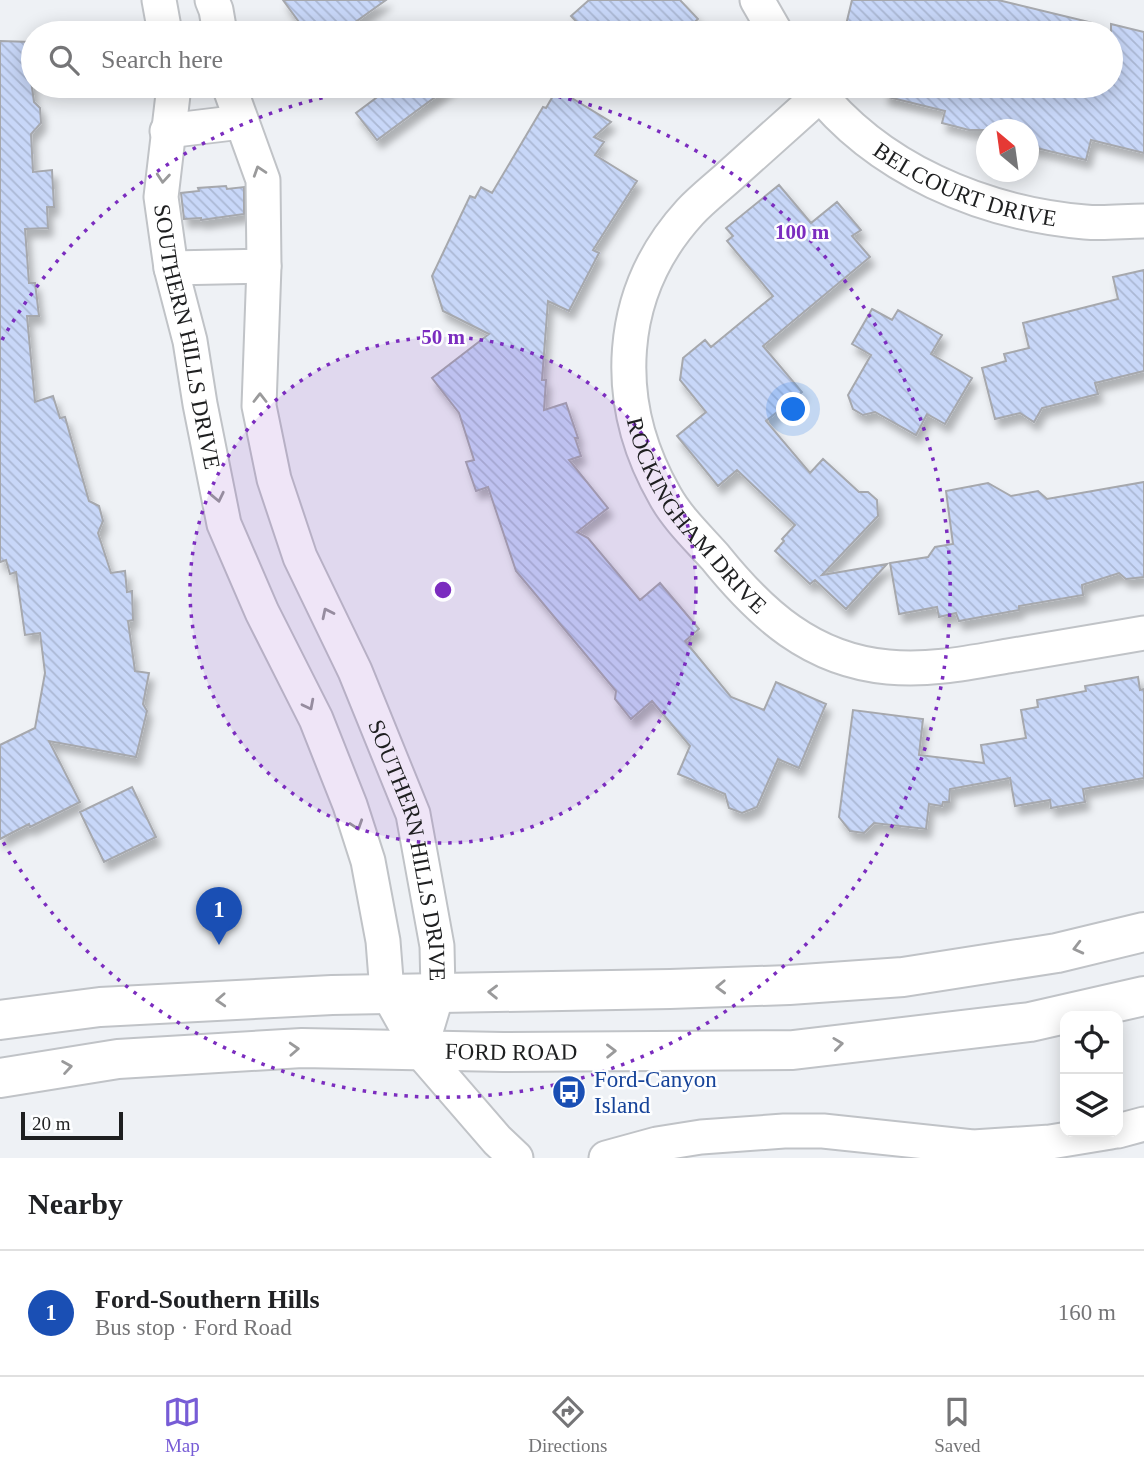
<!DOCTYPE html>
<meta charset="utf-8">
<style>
body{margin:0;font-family:Georgia,serif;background:#f2f2f2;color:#202124}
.controls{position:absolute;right:21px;bottom:21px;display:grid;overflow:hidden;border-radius:14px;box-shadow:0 4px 18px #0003}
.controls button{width:63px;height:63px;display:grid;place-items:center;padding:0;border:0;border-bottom:2px solid #e0e0e0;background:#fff;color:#202124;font:35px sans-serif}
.compass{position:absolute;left:976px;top:119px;width:63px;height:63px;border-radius:50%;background:#fff;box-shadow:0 4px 18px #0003;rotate:331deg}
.scale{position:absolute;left:21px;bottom:18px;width:102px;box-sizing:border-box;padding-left:7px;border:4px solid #1e1f20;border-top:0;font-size:19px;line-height:24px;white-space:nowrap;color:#1e1f20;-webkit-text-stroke:5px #fdfeff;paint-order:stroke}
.you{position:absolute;left:794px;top:410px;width:24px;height:24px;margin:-18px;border:5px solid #fff;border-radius:50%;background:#1a73e8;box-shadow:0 0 0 10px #1a73e833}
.badge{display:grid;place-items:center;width:46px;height:46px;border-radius:50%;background:#775cd6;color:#fff;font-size:23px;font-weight:700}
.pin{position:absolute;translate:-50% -58px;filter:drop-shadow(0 2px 4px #0008)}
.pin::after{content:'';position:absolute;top:37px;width:24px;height:21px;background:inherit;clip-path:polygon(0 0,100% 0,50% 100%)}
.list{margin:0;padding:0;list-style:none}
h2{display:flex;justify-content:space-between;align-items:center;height:91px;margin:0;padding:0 28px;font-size:30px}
h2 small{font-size:23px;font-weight:400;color:#757577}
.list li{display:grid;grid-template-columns:46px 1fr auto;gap:21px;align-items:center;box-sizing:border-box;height:126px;padding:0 28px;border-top:2px solid #e0e0e0}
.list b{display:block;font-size:26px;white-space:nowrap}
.list p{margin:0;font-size:23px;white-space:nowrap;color:#757577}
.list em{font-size:23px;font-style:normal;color:#757577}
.icon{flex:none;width:38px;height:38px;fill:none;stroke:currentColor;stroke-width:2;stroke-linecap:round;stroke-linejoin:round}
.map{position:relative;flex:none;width:1144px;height:1158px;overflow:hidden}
.search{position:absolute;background:#fff;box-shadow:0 4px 18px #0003;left:21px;right:21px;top:21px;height:77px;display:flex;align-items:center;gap:18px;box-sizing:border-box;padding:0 24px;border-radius:38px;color:#757577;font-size:26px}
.sheet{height:217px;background:#fff}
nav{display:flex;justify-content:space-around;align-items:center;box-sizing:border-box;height:98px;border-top:2px solid #e0e0e0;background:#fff;font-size:19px;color:#757577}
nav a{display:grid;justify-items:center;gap:4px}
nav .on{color:#775cd6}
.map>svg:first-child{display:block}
</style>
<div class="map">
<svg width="1144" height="1158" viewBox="0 0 1144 1158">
<defs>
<pattern id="building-back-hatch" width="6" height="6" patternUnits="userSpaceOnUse" patternTransform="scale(1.75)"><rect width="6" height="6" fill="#c8d7f8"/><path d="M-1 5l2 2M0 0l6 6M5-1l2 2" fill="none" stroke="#abb8d4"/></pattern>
<filter id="shadow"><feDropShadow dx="4.5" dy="8" stdDeviation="3.5" flood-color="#0004"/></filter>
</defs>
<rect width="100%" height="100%" fill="#eef1f5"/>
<path fill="url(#building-back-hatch)" stroke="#a6a8ad" stroke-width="2" filter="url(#shadow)" d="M283,0H386L340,33H307Z
M589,0H680L698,19L682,33H587L571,16Z
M852,0H998L1093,23L1091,33H844Z
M1111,24L1144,32V153L1091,140L1086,160L1028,146V130H969L942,123L945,111L884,96L886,86H1111Z
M0,41L32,42L30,74L34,102L40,108L41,123L31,134L33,172L52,170L54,207H47L48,228L25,229L29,283H35L39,316H27L35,402L53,396L60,418L65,417L89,501L99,506L103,521L98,533L111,573L125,571L127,592L132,591L133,620L128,621L135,671L149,673L143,704L147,711L136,757L49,741L80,802L30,827L29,824L0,839V745L35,728L45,673L40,633L25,635L16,572L10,574L6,560L0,562Z
M392,86H450L377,140L356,113Z
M557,89L611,122L594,137L604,142L595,155L637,181L593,250L599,253L569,311L548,301L542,380H546L544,410L566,403L578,438H575L581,456L569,460L608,508L577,532L588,538L640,600L660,583L699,629L685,641L731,697L764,710L776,682L826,704L799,768L778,759L757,807L742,813L729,808L725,794L678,774L690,746L652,701L631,719L615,699L616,691L516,571L488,487L476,491L466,462L474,460L459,413L432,378L489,334L443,311L432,276L470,196L475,198L481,187L492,193L543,107L546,108Z
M779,185L811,223L837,202L861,230L852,236L870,257L763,346L802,392L766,421L810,473L823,459L859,492H868L877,500L878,516L822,575L887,564L846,609L815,580L810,584L775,551L784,541L782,539L795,525L737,470L718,486L677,436L706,412L680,380L683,358L705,340L711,347L773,296L727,241L733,236L726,228Z
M226,186L227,189L244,187V214L201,220V218L184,219L181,193L199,191L198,188Z
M1144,270V371L1095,383L1098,394L1042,408L1034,422L1020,413L995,419L982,368L1006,361L1004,354L1029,348L1023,323L1118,299L1113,277Z
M872,309L892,320L898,310L942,335L931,354L972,378L945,424L927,414L916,435L875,412L863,415L853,409L848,395L871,355L852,344Z
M1144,482V577L1126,579L1119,573L1082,585L1083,595L1019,606V610L959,621L956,613L939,617L937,607L899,614L890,563L928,557L935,547L953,544L946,491L988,483L1011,496L1038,491L1047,499Z
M1138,677L1140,690L1144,689V778L1083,789L1085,802L1051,808L1050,800L1015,806L1010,778L950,789L949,802H943L942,806L929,804L926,829L874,823L864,833L850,831L839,817L853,710L923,719L919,755L984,763L981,745L1026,738L1021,710L1038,707L1037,700L1086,691L1085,686Z
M132,787L156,837L104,862L80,812Z"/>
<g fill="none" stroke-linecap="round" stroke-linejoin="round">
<g stroke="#c0c3c7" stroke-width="37">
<g id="street">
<path d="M159,0L165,33"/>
<path d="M212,0L216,10L220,33"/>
<path d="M757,0L776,33"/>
<path id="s1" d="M174,86L161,197L171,268L190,341L200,404L224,524L262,612L316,719L350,805L368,861L383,941L387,992L420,1051L497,1140L516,1158"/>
<path id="s2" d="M229,86L263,180L264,266L259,406L274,479L300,557L355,671L413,814L437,946L438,991L420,1051"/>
<path id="s3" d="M813,86C877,169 982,213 1085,222C1104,224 1125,221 1144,221"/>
<path id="s4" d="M820,95C791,121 762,147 733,173C719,186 703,198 690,212C616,293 611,402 665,496C677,518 698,538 715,557C761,614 811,660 888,667C929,671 968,663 1008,656C1054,648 1099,641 1144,633"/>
<path d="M167,131L241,122"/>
<path d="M171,268L264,266"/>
<path d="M1118,1131L1144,1124"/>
<path d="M606,1158L657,1144L701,1137L784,1131H823L973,1147L1050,1142L1111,1132"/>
</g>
</g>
<g stroke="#c0c3c7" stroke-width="42">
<g id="secondary">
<path d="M0,1020L100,1007L332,995L670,989L789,985L903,977L1057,953L1144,932"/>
<path id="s5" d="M0,1078L118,1059L302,1048L503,1052L793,1050L1030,1022L1144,996"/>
</g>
</g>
<use href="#street" stroke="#fff" stroke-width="33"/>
<use href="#secondary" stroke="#fff" stroke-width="38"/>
</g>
<defs><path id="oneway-chevron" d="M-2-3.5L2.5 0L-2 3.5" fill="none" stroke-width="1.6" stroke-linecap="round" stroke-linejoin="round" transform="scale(1.75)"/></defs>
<g stroke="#9a9a9b">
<use href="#oneway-chevron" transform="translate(259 171) rotate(-108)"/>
<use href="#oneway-chevron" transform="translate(163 178) rotate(95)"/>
<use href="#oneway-chevron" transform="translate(260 398) rotate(-90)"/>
<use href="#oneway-chevron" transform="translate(218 497) rotate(78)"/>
<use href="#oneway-chevron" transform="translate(327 613) rotate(-116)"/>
<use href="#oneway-chevron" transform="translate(309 705) rotate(63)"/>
<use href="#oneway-chevron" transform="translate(357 825) rotate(72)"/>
<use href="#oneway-chevron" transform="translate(1078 948) rotate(166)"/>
<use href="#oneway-chevron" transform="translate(721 987) rotate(178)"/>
<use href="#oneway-chevron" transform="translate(493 992) rotate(-179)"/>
<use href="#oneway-chevron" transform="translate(221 1000) rotate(177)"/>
<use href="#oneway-chevron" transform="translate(838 1044) rotate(-7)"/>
<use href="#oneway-chevron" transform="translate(294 1049) rotate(-3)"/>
<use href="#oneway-chevron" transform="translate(611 1051) rotate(-1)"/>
<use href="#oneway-chevron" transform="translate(67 1067) rotate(-9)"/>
</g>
<circle cx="443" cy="590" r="253" fill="#7b2cbf" fill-opacity=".12"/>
<g fill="none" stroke="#7b2cbf" stroke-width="3.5" stroke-dasharray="3.5 7">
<circle cx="443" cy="590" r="253"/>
<path d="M2 340A507 507 0 0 1 390 86M496 86A507 507 0 1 1 2 840"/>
</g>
<defs>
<g id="bus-disc" transform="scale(1.75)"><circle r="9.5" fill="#1a4fb4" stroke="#fdfeff"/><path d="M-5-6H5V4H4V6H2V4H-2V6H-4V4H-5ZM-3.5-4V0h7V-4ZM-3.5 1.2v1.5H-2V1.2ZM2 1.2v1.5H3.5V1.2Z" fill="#fff"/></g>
</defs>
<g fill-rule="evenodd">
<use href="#bus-disc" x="569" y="1092"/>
</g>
<g text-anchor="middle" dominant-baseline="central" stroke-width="5" stroke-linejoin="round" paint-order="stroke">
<g font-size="23" fill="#1e1f20" stroke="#fdfeff">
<text stroke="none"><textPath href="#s3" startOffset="186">BELCOURT DRIVE</textPath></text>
<text stroke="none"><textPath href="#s1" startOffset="254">SOUTHERN HILLS DRIVE</textPath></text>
<text stroke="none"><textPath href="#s4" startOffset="514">ROCKINGHAM DRIVE</textPath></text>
<text stroke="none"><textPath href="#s2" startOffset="798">SOUTHERN HILLS DRIVE</textPath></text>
<text stroke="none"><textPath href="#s5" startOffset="513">FORD ROAD</textPath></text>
</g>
<g font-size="23" fill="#164399" stroke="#fdfeff" text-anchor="start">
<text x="594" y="1079">Ford-Canyon<tspan x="594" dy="26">Island</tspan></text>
</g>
</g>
<circle cx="443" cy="590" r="10" fill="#7b2cbf" stroke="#fdfeff" stroke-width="3.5"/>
<g font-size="21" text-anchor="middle" font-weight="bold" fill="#7b2cbf" stroke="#fdfeff" stroke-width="5" stroke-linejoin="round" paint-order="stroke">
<text x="802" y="239">100 m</text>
<text x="443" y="344">50 m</text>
</g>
</svg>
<div class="controls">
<button><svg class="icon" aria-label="locate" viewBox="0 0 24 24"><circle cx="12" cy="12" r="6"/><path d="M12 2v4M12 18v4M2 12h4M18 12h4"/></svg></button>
<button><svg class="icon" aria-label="layers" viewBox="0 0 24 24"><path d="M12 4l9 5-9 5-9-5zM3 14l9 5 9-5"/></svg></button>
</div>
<svg class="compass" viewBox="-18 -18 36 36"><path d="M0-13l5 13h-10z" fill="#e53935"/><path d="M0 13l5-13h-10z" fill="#757577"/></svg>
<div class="scale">20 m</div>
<div class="you"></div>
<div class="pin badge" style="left:219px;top:945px;background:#1a4fb4">1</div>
<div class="search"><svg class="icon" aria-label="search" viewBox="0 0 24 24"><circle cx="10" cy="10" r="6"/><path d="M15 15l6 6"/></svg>Search here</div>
</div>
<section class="sheet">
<h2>Nearby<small></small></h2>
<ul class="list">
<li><span class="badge" style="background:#1a4fb4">1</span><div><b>Ford-Southern Hills</b><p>Bus stop · Ford Road</p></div><em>160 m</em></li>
</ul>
</section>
<nav>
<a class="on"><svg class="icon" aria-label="map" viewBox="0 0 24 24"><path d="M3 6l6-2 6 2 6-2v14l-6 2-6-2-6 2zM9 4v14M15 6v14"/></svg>Map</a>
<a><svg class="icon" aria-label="directions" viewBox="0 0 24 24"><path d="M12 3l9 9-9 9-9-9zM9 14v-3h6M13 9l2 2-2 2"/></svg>Directions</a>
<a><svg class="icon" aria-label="saved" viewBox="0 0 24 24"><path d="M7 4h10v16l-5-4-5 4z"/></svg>Saved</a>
</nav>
